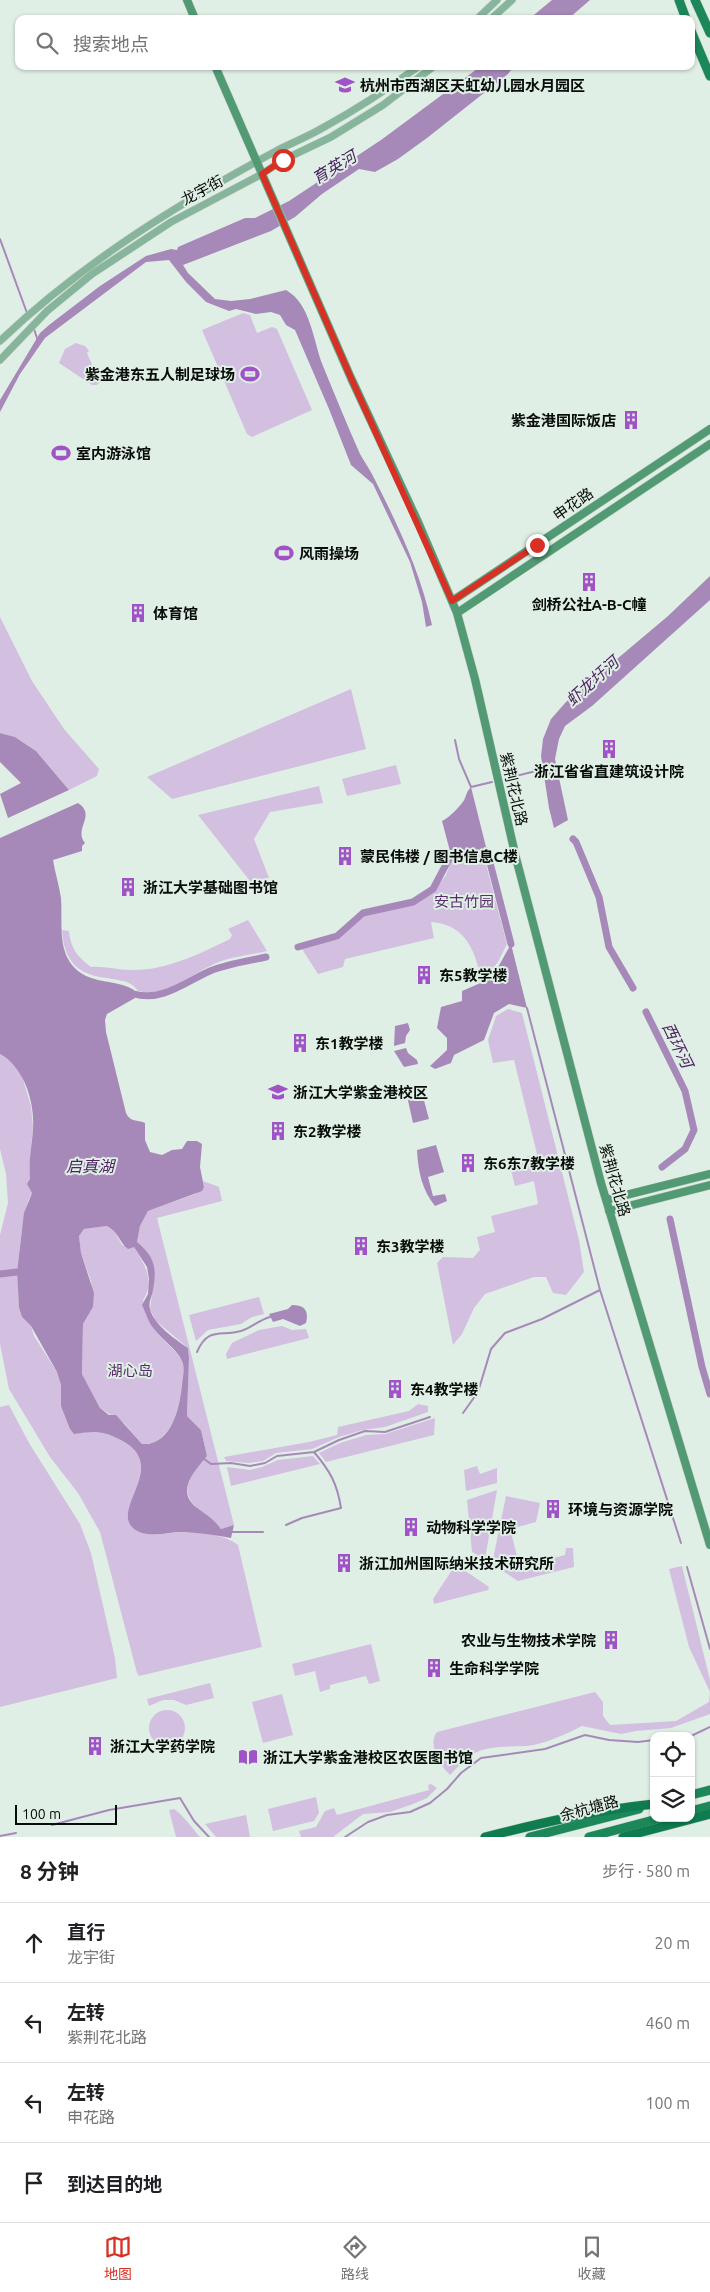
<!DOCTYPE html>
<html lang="zh">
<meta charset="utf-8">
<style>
body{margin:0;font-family:Ubuntu,"Noto Sans SC",sans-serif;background:#f6f6f6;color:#202124}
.controls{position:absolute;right:15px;bottom:15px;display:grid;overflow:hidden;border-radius:10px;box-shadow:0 1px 4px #0004}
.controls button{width:45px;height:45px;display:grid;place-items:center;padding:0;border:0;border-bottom:1px solid #e0e0e0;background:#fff;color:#202124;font:25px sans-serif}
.scale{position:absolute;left:15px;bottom:12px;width:102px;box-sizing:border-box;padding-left:5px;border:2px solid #080d0a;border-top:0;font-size:14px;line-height:18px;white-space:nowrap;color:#080d0a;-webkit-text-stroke:4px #e0efe5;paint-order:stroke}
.stop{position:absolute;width:15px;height:15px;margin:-11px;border:4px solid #d93025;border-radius:50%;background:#fff}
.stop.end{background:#d93025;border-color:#fff;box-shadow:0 1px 5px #0008}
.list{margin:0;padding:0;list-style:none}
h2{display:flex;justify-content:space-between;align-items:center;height:65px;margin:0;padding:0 20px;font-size:21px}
h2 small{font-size:16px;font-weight:400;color:#757577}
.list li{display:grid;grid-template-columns:32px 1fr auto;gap:15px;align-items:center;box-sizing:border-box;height:80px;padding:0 20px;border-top:1px solid #e0e0e0}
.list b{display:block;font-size:19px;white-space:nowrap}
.list p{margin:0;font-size:16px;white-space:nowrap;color:#757577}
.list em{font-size:16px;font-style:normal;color:#757577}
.icon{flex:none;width:28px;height:28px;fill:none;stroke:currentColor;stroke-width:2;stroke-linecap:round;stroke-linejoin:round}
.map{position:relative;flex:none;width:710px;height:1837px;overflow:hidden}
.search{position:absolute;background:#fff;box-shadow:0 1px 4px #0004;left:15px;right:15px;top:15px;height:55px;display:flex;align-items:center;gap:12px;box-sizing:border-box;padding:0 18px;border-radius:10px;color:#757577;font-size:19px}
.sheet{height:385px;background:#fff}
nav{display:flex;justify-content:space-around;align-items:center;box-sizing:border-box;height:70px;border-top:1px solid #e0e0e0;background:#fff;font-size:14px;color:#757577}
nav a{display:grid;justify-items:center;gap:2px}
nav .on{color:#d93025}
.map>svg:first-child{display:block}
</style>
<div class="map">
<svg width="710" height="1837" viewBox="0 0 710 1837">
<rect width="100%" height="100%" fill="#e0efe5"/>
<path fill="#d3bfe0" d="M243,313L250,315L257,333L272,327L277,329L312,410L252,437L247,434L202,330Z
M76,343L85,346L89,351L87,353L97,376H100L101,381L97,385H92L59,363L65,349Z
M0,617L32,681L64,729L99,769L97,776L69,790L36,751L15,737L0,733Z
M351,689L366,749L172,799L147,777Z
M396,765L401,784L347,796L342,779Z
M319,786L323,803L270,812L254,839L269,878L250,881L198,815Z
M468,851L483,853L507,944L498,962L486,977L480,976C475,948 463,924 431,922L434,938L345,959L343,967L318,974L302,949L338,939L364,915L414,905L435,890L446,875L453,857L461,856Z
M248,920L267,951C250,955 230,957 214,964C189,975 167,998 138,991C125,967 66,996 62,930L69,931C71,949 77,956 91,967C104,966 117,970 130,970C166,971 199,954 230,939L232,935L228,929Z
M508,1009L522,1013L579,1240L584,1272L566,1295L553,1293L546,1277H534L485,1294L474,1308L462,1334L453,1345L437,1263L443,1257L473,1258L480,1250L477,1237L495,1232L491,1216L538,1204L534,1181L515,1186L509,1162L537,1154L514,1060L493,1063L488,1040L496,1016Z
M0,1054L13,1063L21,1073L31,1106L33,1127L29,1171L32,1193L28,1201L22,1230L17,1272L19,1308L22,1317L31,1326L34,1336L57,1372L61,1385V1406L81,1433C93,1430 103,1432 115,1437C120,1439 128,1442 132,1446C148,1459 139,1485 132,1500L166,1534C184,1529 225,1533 238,1545L262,1647L139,1676L137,1673L100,1532L78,1493L50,1457L9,1389L0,1344V1235L8,1203L6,1174L0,1149Z
M203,1181L219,1187L222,1201L157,1218L234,1525L221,1529C213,1518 203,1514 195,1506C177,1487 196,1470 207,1456L201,1430L187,1416L189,1358L188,1348L156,1321L150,1309L154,1279L137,1242L140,1226L148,1211L195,1194L204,1187Z
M107,1226L113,1229L122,1245L134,1247C144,1263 156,1282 143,1300C146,1309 148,1321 154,1329C161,1340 176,1349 182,1361C185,1367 183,1376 182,1383C180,1406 172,1445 142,1444L124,1423L100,1408L82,1374L83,1324L93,1307L91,1281L81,1253L79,1236L84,1229Z
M259,1297L264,1314L252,1317L241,1324L208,1330L196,1341L189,1315Z
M282,1326L292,1330L306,1329L309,1338L227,1359L226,1354L232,1343L259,1330Z
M418,1404L428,1406V1412L385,1427L363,1430L339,1437L312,1449L276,1453L263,1461L249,1463L226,1461L224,1457L309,1442L337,1435L338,1427L409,1411Z
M9,1405L29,1443L80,1524L91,1553L115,1658L117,1678L0,1707V1407Z
M435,1418L434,1435L326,1462L319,1453L340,1443L366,1435L385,1434Z
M313,1456L320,1464L231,1486L227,1467L250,1470L262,1467L278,1460Z
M477,1466L480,1474L497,1468V1483L466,1491L464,1470Z
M497,1490L485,1559L472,1552L467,1500Z
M506,1496L540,1503L536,1522L510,1529L520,1567L565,1555L566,1548H573L574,1567L518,1581L492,1564Z
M458,1566L489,1587L488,1590L434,1604L433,1599L454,1567Z
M682,1566L710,1680V1714L671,1728L636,1731L621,1734L582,1726C567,1734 544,1744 527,1746C510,1747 489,1745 473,1754C463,1760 458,1767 450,1775C440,1766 427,1745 437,1732L595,1692L603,1702V1716L610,1725L676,1721L709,1702L710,1692L689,1647L669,1569Z
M371,1644L380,1681L369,1684L366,1676L330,1685V1689L320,1692L315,1671L295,1676L292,1664Z
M210,1683L214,1698L186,1705L174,1700H163L149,1706L147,1699Z
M282,1694L293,1735L263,1743L252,1702Z
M149 1728a18 18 0 1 1 36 0a18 18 0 1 1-36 0Z
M431,1784L437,1788L427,1798L413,1804L390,1812L363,1814L333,1837H301L299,1831L316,1827L325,1811L334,1808L337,1815L429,1790L428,1785Z
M316,1797L319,1813L314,1821L273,1831L268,1809Z
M174,1809C185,1817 191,1827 200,1837H176L169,1810Z
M246,1815L250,1837H216L205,1824Z"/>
<path fill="#a789b9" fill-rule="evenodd" d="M552,0H590L568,19H529Z
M481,66H514L508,74L427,138L398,159L375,172L359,169L322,194L295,217L271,231L183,265L188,273L215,299L231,301L250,299L286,290C311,304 313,341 323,366C335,395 347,425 360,454C365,463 371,471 375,480C399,527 421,574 432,625L426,627L422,602L410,562L373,484L351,465L329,409L295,330L286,325L280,315L271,312L256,314L236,309L229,311L206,302L186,282L169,260L146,262L45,338L20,374L0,412V400L40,333L49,325L100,286L146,256L171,249L177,250L178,247L245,218H255L289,201L381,140Z
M710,576V600L592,706L565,726L559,739L555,759L568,820L554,828L549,808L541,756L543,739L551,719L566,702L668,616Z
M0,733L15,737L36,751L69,790L8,818L0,794L21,783L0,762Z
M471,787L487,851L467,849L459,854L451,855L442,821C449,818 462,805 465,798C467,793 467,791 471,787Z
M78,803C97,815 73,829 85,843L82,846V851L53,860C55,872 59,885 61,898C63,926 55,960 86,976C102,983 119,981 134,990L135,998L107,1014L105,1020L106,1032L126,1113C131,1123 137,1119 145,1123V1140L150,1152L162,1155L172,1150L182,1149L187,1141H197L202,1144L200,1167L204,1187L202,1191L148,1211L140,1226L137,1242C155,1257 157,1268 153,1290C152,1297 148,1302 150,1309C154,1325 175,1339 188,1348L189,1358L187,1416L201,1430L207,1456C196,1470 175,1490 196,1507C205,1514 214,1519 221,1529L234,1525L231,1538C216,1535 200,1533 185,1532C169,1531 147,1540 133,1528C111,1508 170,1465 121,1440C101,1430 95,1431 74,1434L70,1429L61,1406V1385L57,1372L31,1326L22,1317L19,1308L17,1272L24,1213L32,1193L27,1184L30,1179C28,1162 32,1146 33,1129C35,1102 24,1067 0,1054V838ZM107,1226C118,1231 119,1242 128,1249L134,1247L147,1267L149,1279L148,1294L142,1305C146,1313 148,1322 154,1329C162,1340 177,1349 182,1361C185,1368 183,1376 182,1384C180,1406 172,1446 142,1444L116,1415H109L100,1408L82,1374L83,1324L93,1307L94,1293L81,1253L79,1236L84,1229Z
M511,944L527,1008L509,1004L494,1013L484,1040L454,1055L451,1063L435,1069L430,1066L447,1050V1038L437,1028L441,1007L462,1001V991L492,978Z
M408,1023L410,1030L406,1036L405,1043L394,1046L395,1026Z
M406,1048L408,1053L417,1060L418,1064L404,1067L394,1051Z
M422,1093L429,1119L413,1123L407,1096Z
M436,1145L444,1172L428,1177L433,1196L445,1194L447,1201L435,1206C422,1190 418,1171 417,1150Z
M292,1305C305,1305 309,1311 306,1323L300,1326L283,1319L273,1322L269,1314L288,1309Z"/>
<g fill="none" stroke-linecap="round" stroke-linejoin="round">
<path stroke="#a789b9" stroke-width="2" d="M0,239L27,313
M34,329L38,341
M455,740L459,759L471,787L492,782
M504,779L544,769
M527,1008L600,1290L681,1543
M197,1352C208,1326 221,1337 241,1331C251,1328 259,1320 270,1317
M463,1413L478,1392L491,1349L505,1333L542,1319L600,1290
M204,1459L211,1464L231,1463L250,1466L265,1463L277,1456L314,1452L339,1440L365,1431L385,1432L430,1417
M286,1525L302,1518L341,1508C337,1483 330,1471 314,1452
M232,1532H263
M687,1567L710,1649
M691,1736L710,1727
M52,1825L109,1810L180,1798L194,1821L209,1837
M0,1836L16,1833
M345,1837L368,1822L387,1815L410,1812L430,1803L447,1789L461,1773L481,1758L545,1749L585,1735L609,1740L638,1742L654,1740"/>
<path stroke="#a789b9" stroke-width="7" d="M573,839L576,842L599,897L609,947L633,988
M487,851L511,944
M298,947L337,936L363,913L413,902L433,889L451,855
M134,994C162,1002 185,982 210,971C227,964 248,961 266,957
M646,1012L685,1091L694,1130L685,1149L662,1167
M670,1219L702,1367L710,1394
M0,1274L17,1272"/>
<g stroke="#bdcbc2" stroke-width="8">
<path id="tertiary" d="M477,19L497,0
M491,19L512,0
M0,341C82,263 179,203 278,150C294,142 311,135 326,126C359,108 389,88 419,66
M0,360L47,311L92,274L171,222L262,174L283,160L331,137L383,105L434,66"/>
</g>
<g stroke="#bdcbc2" stroke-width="9">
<path id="secondary" d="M187,0L195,19
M215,66L351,378L418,522L457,613L475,679L516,858L601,1183L710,1545
M452,601L710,429
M457,613L710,444
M606,1200L710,1174
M609,1211L710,1185"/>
</g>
<g stroke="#bdcbc2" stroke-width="10">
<path id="primary" d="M679,0L686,19
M695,0L710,33
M691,31L710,76
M691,1795L710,1790
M691,1811L710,1806
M530,1837L639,1809
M589,1837L661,1818"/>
</g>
<g stroke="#bdcbc2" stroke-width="10">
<path id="trunk" d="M485,1837C541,1823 596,1810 654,1804
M623,1837L710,1814"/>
</g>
<use href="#tertiary" stroke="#87b59b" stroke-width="7"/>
<use href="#secondary" stroke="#529a74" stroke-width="8"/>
<use href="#primary" stroke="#1c8759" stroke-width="9"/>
<use href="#trunk" stroke="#0f7c50" stroke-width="9"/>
</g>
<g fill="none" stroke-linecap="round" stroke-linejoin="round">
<path stroke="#d93025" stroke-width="6" d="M283,160L262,174L351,378L452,601L537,545"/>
</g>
<defs>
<g id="school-bare" transform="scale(1.5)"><path d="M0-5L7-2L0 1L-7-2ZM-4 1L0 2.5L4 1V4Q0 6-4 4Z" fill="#9f53c6" stroke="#e0efe5" stroke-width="2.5" paint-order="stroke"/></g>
<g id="stadium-bare" transform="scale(1.5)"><path d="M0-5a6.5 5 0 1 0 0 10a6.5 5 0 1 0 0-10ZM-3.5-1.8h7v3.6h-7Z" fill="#9f53c6" stroke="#e0efe5" stroke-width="2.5" paint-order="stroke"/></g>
<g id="building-bare" transform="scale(1.5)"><path d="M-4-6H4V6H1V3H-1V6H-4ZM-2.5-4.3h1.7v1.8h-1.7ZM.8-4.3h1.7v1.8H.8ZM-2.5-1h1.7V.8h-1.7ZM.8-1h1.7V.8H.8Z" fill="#9f53c6" stroke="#e0efe5" stroke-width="2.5" paint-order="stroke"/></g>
<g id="university-bare" transform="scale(1.5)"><path d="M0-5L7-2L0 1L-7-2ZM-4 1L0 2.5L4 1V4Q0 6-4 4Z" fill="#9f53c6" stroke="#e0efe5" stroke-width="2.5" paint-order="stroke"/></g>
<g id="library-bare" transform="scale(1.5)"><path d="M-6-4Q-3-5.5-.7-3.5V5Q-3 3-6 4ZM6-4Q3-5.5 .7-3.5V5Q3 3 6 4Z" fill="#9f53c6" stroke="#e0efe5" stroke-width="2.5" paint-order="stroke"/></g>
</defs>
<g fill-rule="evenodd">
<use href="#school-bare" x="345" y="85"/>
<use href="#stadium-bare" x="250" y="374"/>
<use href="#building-bare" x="631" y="420"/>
<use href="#stadium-bare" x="61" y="453"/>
<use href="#stadium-bare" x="284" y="553"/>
<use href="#building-bare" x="589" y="582"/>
<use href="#building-bare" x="138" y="613"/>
<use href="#building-bare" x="609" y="749"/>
<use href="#building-bare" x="345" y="856"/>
<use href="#building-bare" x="128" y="887"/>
<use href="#building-bare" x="424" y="975"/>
<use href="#building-bare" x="300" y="1043"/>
<use href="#university-bare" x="278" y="1092"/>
<use href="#building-bare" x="278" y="1131"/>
<use href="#building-bare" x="468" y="1163"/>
<use href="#building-bare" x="361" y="1246"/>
<use href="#building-bare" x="395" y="1389"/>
<use href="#building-bare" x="553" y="1509"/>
<use href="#building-bare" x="411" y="1527"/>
<use href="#building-bare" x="344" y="1563"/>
<use href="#building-bare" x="611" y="1640"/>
<use href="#building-bare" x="434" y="1668"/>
<use href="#building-bare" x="95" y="1746"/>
<use href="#library-bare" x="248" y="1757"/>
</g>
<g text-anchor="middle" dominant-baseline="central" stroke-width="4" stroke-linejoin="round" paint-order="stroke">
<g font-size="15" font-weight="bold" fill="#080d0a" stroke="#e0efe5" text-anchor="start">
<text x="360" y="85">杭州市西湖区天虹幼儿园水月园区</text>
<text x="235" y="374" text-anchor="end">紫金港东五人制足球场</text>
<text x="616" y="420" text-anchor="end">紫金港国际饭店</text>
<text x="76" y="453">室内游泳馆</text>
<text x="299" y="553">风雨操场</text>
<text x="589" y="604" text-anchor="middle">剑桥公社A-B-C幢</text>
<text x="153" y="613">体育馆</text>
<text x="609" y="771" text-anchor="middle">浙江省省直建筑设计院</text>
<text x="360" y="856">蒙民伟楼 / 图书信息C楼</text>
<text x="143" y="887">浙江大学基础图书馆</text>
<text x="439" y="975">东5教学楼</text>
<text x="315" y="1043">东1教学楼</text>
<text x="293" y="1092">浙江大学紫金港校区</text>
<text x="293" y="1131">东2教学楼</text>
<text x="483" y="1163">东6东7教学楼</text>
<text x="376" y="1246">东3教学楼</text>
<text x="410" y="1389">东4教学楼</text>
<text x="568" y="1509">环境与资源学院</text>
<text x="426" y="1527">动物科学学院</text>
<text x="359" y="1563">浙江加州国际纳米技术研究所</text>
<text x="596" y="1640" text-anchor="end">农业与生物技术学院</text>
<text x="449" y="1668">生命科学学院</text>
<text x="110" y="1746">浙江大学药学院</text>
<text x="263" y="1757">浙江大学紫金港校区农医图书馆</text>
</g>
<g font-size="15" fill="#080d0a" stroke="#e0efe5">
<text transform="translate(202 190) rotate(-28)">龙宇街</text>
<text transform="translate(573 504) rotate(-35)">申花路</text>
<text transform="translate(514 789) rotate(77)">紫荆花北路</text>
<text transform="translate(615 1180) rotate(74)">紫荆花北路</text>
<text transform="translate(589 1808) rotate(-15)">余杭塘路</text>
</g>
<g font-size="15" fill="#562e6b" stroke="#e0efe5">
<text x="464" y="901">安古竹园</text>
<text x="130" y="1370">湖心岛</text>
</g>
<g font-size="16" font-style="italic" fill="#4d2461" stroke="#e0efe5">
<text transform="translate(334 167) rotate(-31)">育英河</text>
<text transform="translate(592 681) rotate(-42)">虾龙圩河</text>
<text transform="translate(678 1045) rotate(64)">西环河</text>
<text x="90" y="1166">启真湖</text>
</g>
</g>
</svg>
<div class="controls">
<button><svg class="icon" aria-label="locate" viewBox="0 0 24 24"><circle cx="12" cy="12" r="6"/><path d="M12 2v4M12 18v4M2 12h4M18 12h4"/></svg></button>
<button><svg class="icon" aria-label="layers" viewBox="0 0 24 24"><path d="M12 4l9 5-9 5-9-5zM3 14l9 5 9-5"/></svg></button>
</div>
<div class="scale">100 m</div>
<div class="stop" style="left:283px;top:160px"></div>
<div class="stop end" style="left:537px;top:545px"></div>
<div class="search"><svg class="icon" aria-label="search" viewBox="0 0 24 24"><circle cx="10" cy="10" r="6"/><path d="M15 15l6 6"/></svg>搜索地点</div>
</div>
<section class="sheet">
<h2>8 分钟<small>步行 · 580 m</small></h2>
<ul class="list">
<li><svg class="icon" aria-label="ahead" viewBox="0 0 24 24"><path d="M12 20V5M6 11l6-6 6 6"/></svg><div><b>直行</b><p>龙宇街</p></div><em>20 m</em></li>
<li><svg class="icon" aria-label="left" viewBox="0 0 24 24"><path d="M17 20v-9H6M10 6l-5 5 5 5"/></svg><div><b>左转</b><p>紫荆花北路</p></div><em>460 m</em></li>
<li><svg class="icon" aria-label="left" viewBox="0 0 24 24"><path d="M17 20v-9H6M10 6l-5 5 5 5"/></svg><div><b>左转</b><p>申花路</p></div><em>100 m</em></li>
<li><svg class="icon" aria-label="arrive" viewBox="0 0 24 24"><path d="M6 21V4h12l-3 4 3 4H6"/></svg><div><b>到达目的地</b></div></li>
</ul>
</section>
<nav>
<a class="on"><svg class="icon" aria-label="map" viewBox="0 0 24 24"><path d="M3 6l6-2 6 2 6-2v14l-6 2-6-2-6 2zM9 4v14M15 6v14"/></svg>地图</a>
<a><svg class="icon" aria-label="directions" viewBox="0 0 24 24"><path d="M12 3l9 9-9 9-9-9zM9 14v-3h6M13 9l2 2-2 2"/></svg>路线</a>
<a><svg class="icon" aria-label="saved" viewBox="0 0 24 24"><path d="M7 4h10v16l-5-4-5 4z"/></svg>收藏</a>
</nav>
